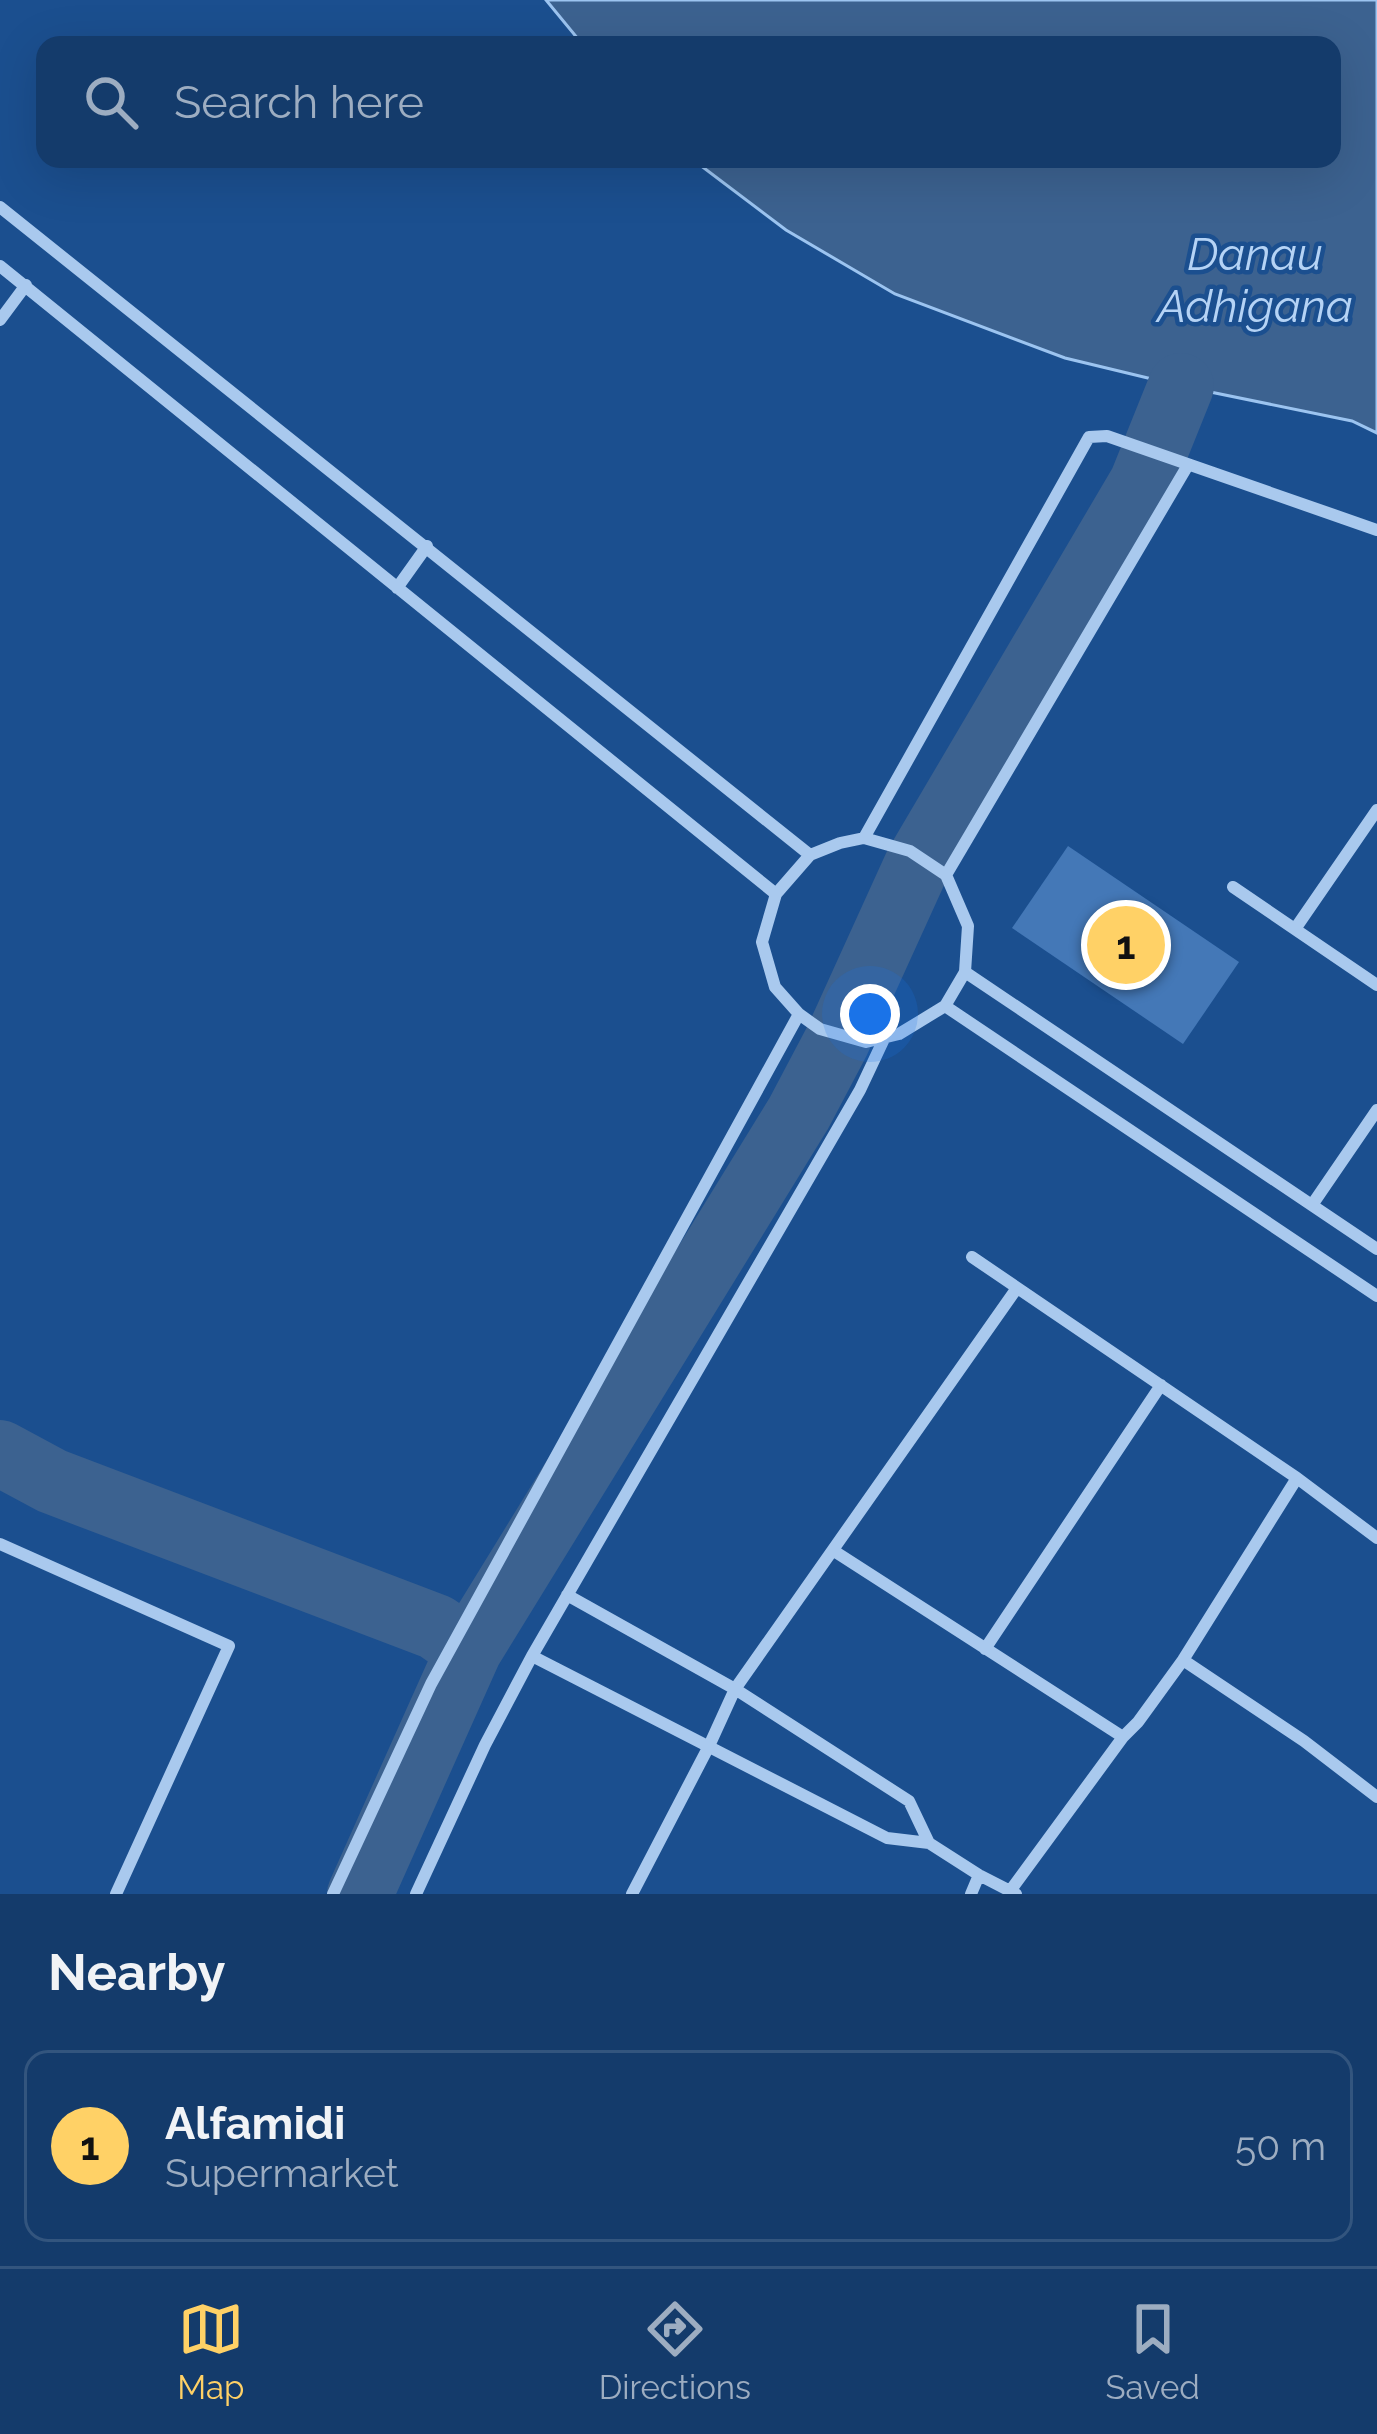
<!DOCTYPE html>
<style>
body{margin:0;font-family:Raleway,sans-serif;background:#1d4271;color:#f1f3f6}
.you{position:absolute;left:870px;top:1014px;width:42px;height:42px;margin:-30px;border:9px solid #fff;border-radius:50%;background:#1a73e8;box-shadow:0 0 0 18px #1a73e833}
.badge{display:grid;place-items:center;width:78px;height:78px;border-radius:50%;background:#ffd166;color:#111;font-size:39px;font-weight:700}
.pin{position:absolute;translate:-50% -50%;border:6px solid #fff;box-shadow:0 3px 12px #0006}
.list{margin:0;padding:0;list-style:none}
h2{display:flex;justify-content:space-between;align-items:center;height:156px;margin:0;padding:0 48px;font-size:51px}
h2 small{font-size:39px;font-weight:400;color:#9dadc1}
.list li{display:grid;grid-template-columns:78px 1fr auto;gap:36px;align-items:center;box-sizing:border-box;height:192px;margin:0 24px 24px;padding:0 24px;border:3px solid #33557e;border-radius:24px}
.list b{display:block;font-size:45px;white-space:nowrap}
.list p{margin:0;font-size:39px;white-space:nowrap;color:#9dadc1}
.list em{font-size:39px;font-style:normal;color:#9dadc1}
.icon{flex:none;width:66px;height:66px;fill:none;stroke:currentColor;stroke-width:2;stroke-linecap:round;stroke-linejoin:round}
.map{position:relative;flex:none;width:1377px;height:1894px;overflow:hidden}
.search{position:absolute;background:#143b6b;box-shadow:0 12px 48px #0002;left:36px;right:36px;top:36px;height:132px;display:flex;align-items:center;gap:30px;box-sizing:border-box;padding:0 42px;border-radius:24px;color:#9dadc1;font-size:45px}
.sheet{height:372px;background:#143b6b}
nav{display:flex;justify-content:space-around;align-items:center;box-sizing:border-box;height:168px;border-top:3px solid #33557e;background:#143b6b;font-size:33px;color:#9dadc1}
nav a{display:grid;justify-items:center;gap:6px}
nav .on{color:#ffd166}
.map>svg:first-child{display:block}
</style>
<div class="map">
<svg width="1377" height="1894" viewBox="0 0 1377 1894">
<rect width="100%" height="100%" fill="#1b4f8f"/>
<path fill="#3c6290" stroke="#9cc4f0" stroke-width="3" d="M546,0H1377V433L1352,421L1181,386L1065,358L895,294L786,230L692,159H1332V45H583Z"/>
<g fill="none" stroke-linecap="round" stroke-linejoin="round">
<path stroke="#3c6290" stroke-width="66" d="M0,1453L52,1481L436,1627L469,1650
M360,1894L469,1650L799,1113L837,1041L917,865L1142,483L1181,386"/>
</g>
<path fill="#4478b7" d="M1068,846L1239,962L1183,1044L1012,928Z"/>
<g fill="none" stroke-linecap="round" stroke-linejoin="round">
<path stroke="#a9c9ee" stroke-width="12" d="M0,207L810,855
M0,266L776,894
M0,320L26,285
M397,588L427,546
M864,838L1089,437L1107,436L1377,530
M864,838L910,851L946,875L968,926L965,972L945,1006L899,1034L866,1042L820,1029L799,1014L775,987L762,942L776,894L810,855L840,843Z
M946,875L1188,465
M1233,887L1377,985
M1295,929L1377,810
M965,972L1377,1249
M945,1006L1377,1296
M1312,1205L1377,1110
M972,1257L1297,1478L1377,1538
M0,1544L229,1646L116,1894
M834,1551L1123,1737L1010,1891
M567,1595L735,1689L909,1801L929,1843
M985,1649L1161,1385
M532,1656L887,1838L929,1843L979,1875L1016,1894
M1183,1660L1304,1741L1377,1797
M1123,1737L1138,1722L1183,1660L1297,1478
M333,1894L431,1684L799,1014
M416,1894L485,1745L532,1656L860,1090L884,1039
M632,1894L709,1746L735,1689L1017,1288
M971,1894L979,1875"/>
</g>
<g text-anchor="middle" dominant-baseline="central" stroke-width="9" stroke-linejoin="round" paint-order="stroke">
<g font-size="45" font-style="italic" fill="#b5d3f5" stroke="#1b4f8f">
<text x="1255" y="254">Danau<tspan x="1255" dy="52">Adhigana</tspan></text>
</g>
</g>
</svg>
<div class="you"></div>
<div class="pin badge" style="left:1126px;top:945px">1</div>
<div class="search"><svg class="icon" aria-label="search" viewBox="0 0 24 24"><circle cx="10" cy="10" r="6"/><path d="M15 15l6 6"/></svg>Search here</div>
</div>
<section class="sheet">
<h2>Nearby<small></small></h2>
<ul class="list">
<li><span class="badge">1</span><div><b>Alfamidi</b><p>Supermarket</p></div><em>50 m</em></li>
</ul>
</section>
<nav>
<a class="on"><svg class="icon" aria-label="map" viewBox="0 0 24 24"><path d="M3 6l6-2 6 2 6-2v14l-6 2-6-2-6 2zM9 4v14M15 6v14"/></svg>Map</a>
<a><svg class="icon" aria-label="directions" viewBox="0 0 24 24"><path d="M12 3l9 9-9 9-9-9zM9 14v-3h6M13 9l2 2-2 2"/></svg>Directions</a>
<a><svg class="icon" aria-label="saved" viewBox="0 0 24 24"><path d="M7 4h10v16l-5-4-5 4z"/></svg>Saved</a>
</nav>
